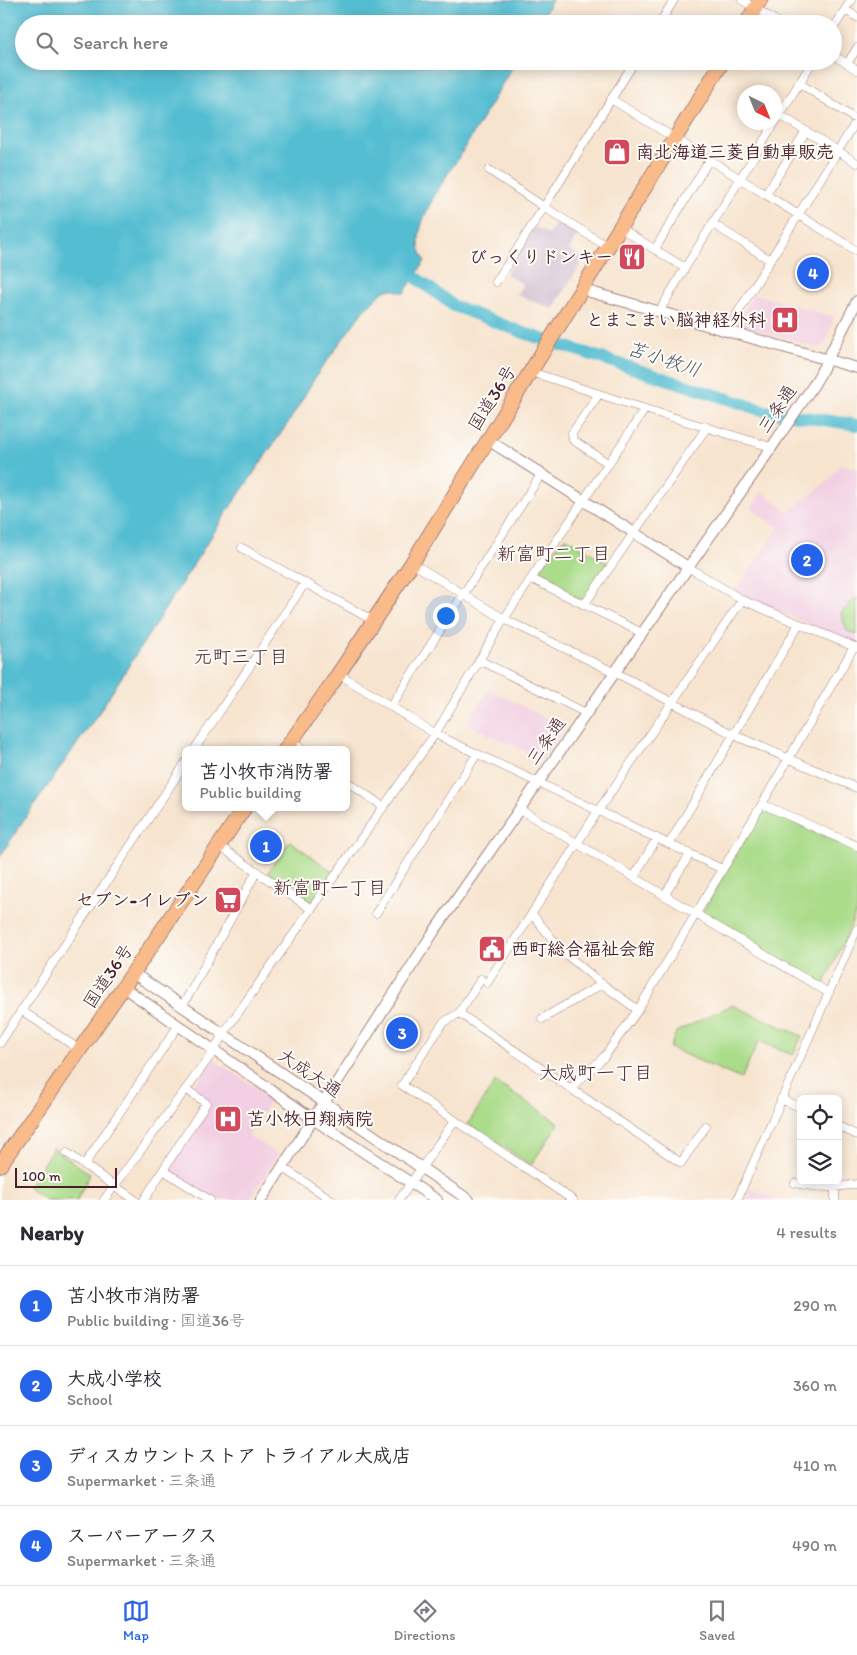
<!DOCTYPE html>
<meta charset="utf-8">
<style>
body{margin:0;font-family:Itim,"Klee One",sans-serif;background:#f2f2f3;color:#2b2b33}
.controls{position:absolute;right:15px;bottom:15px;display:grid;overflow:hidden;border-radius:8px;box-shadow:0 2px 12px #0003}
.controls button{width:45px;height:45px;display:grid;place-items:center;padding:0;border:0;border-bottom:1px solid #e1e1e2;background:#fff;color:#2b2b33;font:25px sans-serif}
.compass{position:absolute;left:737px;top:85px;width:45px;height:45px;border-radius:50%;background:#fff;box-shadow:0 2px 12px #0003;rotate:137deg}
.scale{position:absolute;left:15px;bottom:12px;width:102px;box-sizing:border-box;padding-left:5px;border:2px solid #4a1f2b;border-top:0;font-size:14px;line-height:18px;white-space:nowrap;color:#4a1f2b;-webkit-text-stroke:4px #fdfcf7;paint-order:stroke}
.you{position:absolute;left:445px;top:615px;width:18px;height:18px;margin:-12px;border:4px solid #fff;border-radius:50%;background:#1a73e8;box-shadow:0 0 0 8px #1a73e833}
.badge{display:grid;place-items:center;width:32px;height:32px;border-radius:50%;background:#2563eb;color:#fff;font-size:16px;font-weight:700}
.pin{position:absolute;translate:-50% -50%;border:2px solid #fff;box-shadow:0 1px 5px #0006}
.popup{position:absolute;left:182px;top:746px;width:168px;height:65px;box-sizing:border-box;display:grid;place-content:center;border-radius:8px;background:#fff;filter:drop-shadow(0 1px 4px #0005);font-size:16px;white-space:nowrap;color:#7c7c81}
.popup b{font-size:19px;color:#2b2b33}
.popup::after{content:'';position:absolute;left:50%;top:100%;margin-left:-10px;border:10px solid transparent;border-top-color:#fff}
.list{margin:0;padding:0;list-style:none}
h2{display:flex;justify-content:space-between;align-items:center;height:65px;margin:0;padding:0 20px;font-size:21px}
h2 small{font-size:16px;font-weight:400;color:#7c7c81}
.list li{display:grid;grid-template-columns:32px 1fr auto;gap:15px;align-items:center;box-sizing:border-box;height:80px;padding:0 20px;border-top:1px solid #e1e1e2}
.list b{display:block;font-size:19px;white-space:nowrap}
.list p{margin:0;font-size:16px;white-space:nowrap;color:#7c7c81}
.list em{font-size:16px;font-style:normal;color:#7c7c81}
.icon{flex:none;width:28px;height:28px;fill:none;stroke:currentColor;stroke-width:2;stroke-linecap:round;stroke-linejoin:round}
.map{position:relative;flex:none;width:857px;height:1200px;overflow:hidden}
.search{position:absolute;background:#fff;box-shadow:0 2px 12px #0003;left:15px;right:15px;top:15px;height:55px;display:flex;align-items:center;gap:12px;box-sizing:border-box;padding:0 18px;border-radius:28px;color:#7c7c81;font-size:19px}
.sheet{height:385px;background:#fff}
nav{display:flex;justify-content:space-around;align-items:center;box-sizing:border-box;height:70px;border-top:1px solid #e1e1e2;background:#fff;font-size:14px;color:#7c7c81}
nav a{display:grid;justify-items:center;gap:2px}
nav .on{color:#2563eb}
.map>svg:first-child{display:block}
</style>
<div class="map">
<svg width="857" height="1200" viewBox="0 0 857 1200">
<rect width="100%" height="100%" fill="#fdfcf7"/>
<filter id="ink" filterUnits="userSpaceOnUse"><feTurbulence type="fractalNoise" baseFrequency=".02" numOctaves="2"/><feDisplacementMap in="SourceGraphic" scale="10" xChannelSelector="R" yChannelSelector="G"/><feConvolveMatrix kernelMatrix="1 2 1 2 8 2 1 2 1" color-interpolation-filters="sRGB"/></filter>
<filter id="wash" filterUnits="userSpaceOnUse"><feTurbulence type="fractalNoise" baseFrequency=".0096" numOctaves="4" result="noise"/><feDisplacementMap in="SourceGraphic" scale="20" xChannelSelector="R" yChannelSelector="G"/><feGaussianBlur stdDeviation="1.12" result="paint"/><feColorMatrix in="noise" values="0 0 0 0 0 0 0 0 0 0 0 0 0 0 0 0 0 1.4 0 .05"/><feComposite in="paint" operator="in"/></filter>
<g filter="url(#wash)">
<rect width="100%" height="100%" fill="#f7e4cf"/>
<path fill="#f2cfe2" d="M754,294L834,317L825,346L820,348L737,325L736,323Z
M841,464L857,469V644L744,597L735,591L779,528L751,508L762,492L788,512L827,482Z
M489,689L564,728L542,759L467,724Z
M213,1059L272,1098L248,1135L279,1155L249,1200H216L167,1168L209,1103L191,1090Z
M750,1188L777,1200H745Z"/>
<path fill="#cfbdd0" d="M557,219L578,233L569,250L584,259L553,309L517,295L523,284L506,274L535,227L549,235Z"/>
<path fill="#aadc8a" stroke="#7a7e5a" d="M567,538L607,563L608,565L585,599L582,600L539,579L537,575L562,540Z
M857,597V635L847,631L841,613Z
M764,809L857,851V911L825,983L822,984L704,915L703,911L762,811Z
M290,841L333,872L311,902L268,872Z
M732,1005L802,1036L793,1055L759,1041L741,1079L670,1048L676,1032Z
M495,1082L559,1123L531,1165L468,1124Z
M53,1148L90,1174L77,1200H46L28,1187Z"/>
<path fill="#55bdd2" stroke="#506e7e" d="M0,0H552L538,24H24V61H516C499,89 484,116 467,144C452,170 418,212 419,242C419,249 422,255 425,261L404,293L392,289L384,291L363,311L316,376L290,420L227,512L98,714L21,824L0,857Z"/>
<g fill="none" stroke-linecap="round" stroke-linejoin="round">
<path stroke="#55bdd2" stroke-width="12" d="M415,277L454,306L524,333L765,411L857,425"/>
</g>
</g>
<g filter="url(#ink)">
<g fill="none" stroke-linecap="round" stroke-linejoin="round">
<g stroke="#a0827d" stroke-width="9">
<path id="minor" d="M742,0L781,24
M845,10L857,17
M659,24L674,0
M833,29L851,0
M833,55L857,70
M847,64L857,48
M799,83L857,120
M611,99L857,251
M780,115L857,163
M489,170L544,207L496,282
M766,194L806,131
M713,224L770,260
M620,228L685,268
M608,247L544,207L635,61
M655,249L709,160
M659,312L685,268L813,61
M727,330L857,120
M531,372L645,409L771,447
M599,394L572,433L573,440L609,464
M242,548L374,621
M412,563L504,619L626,678L734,735L857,788
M688,567L742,600L857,648
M532,579L642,633
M584,605L707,427
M479,660L586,713
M339,674L435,734L722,869
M391,706L542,473
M291,741L303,750
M194,750L305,583
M346,781L384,807
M762,804L857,846
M519,809L829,993
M669,844L799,624
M218,845L311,909
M634,877L657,838
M664,896L690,854
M376,913L477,754
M532,914L562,951L602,984L638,1010
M481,979L459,1013L681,1163L706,1126
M487,983L598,811L742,600
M182,1007L257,871
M21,1010L80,1050
M459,1013L443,1023L402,1085L573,1200
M542,1019L602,984
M0,1043L186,762
M572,1087L604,1057L638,1010L762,804L854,647
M781,1099L801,1108
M838,1126L857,1135
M67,1153L135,1200
M84,1165L178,1026
M282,1167L332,1200
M163,1170L210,1200
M795,1183C819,1188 833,1188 857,1184
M104,1200L214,1051L223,1034L435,734L504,619L645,409
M144,1200L206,1103L187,1090
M399,1200L455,1120
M737,1200L857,929
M835,1200V1188"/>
</g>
<g stroke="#a0827d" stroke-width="12">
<path id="tertiary" d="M582,289L594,293L857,368
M488,440L688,567
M133,973L469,1200
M123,987L313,1119L437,1200
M261,1200L433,933L759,466L813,386L820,374L857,301"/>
</g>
<g stroke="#a0827d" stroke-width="16">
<path id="trunk" d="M746,24L760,0
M285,750L331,685L412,563L723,61
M0,1165L133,973L245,807"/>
</g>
<use href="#minor" stroke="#fff" stroke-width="8"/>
<use href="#tertiary" stroke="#fff" stroke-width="10"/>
<use href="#trunk" stroke="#fabb8b" stroke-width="14"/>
</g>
</g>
<defs>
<g id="shop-square" transform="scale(1.4375)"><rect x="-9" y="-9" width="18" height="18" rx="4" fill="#d1495b" stroke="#fdfcf7"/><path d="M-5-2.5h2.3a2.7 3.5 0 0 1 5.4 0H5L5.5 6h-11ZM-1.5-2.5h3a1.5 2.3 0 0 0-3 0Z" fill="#fff"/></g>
<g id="restaurant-square" transform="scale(1.4375)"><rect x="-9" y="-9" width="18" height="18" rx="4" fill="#d1495b" stroke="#fdfcf7"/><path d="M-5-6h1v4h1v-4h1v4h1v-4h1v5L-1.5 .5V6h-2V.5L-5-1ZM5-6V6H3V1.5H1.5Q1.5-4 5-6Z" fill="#fff"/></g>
<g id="hospital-square" transform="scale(1.4375)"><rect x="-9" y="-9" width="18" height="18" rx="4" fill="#d1495b" stroke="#fdfcf7"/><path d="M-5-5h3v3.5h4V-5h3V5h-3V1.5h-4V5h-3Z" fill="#fff"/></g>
<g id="supermarket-square" transform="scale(1.4375)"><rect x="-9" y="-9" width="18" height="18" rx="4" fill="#d1495b" stroke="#fdfcf7"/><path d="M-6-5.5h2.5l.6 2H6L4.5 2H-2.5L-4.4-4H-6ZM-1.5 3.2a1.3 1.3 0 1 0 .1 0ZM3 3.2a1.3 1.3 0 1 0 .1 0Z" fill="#fff"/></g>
<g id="civic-square" transform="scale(1.4375)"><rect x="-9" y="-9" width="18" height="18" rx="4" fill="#d1495b" stroke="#fdfcf7"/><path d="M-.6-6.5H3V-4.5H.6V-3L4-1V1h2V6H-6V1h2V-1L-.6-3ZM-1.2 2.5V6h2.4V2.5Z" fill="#fff"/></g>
</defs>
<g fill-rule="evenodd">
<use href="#shop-square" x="617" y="152"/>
<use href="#restaurant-square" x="632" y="257"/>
<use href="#hospital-square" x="785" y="320"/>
<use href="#supermarket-square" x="228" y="900"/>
<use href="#civic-square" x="492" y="949"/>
<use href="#hospital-square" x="228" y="1119"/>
</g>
<g text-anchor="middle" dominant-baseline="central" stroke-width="4" stroke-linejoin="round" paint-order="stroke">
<g font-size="18" font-weight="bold" fill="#4a1f2b" stroke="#fdfcf7" text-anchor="start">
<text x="636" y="152">南北海道三菱自動車販売</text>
<text x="613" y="257" text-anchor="end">びっくりドンキー</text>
<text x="766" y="320" text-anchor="end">とまこまい脳神経外科</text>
<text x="209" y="900" text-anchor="end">セブン-イレブン</text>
<text x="511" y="949">西町総合福祉会館</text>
<text x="247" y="1119">苫小牧日翔病院</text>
</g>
<g font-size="18" fill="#4a1f2b" stroke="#fdfcf7">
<text transform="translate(492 398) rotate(-58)">国道36号</text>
<text transform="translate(777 409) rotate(-56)">三条通</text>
<text transform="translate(546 741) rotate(-55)">三条通</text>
<text transform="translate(108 976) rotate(-56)">国道36号</text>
<text transform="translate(310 1073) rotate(34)">大成大通</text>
</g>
<g font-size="19" font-style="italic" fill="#4e5665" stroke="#fdfcf7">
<text transform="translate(664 359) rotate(18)">苫小牧川</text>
</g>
<g font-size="19" fill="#4a1f2b" stroke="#fdfcf7">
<text x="554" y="553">新富町二丁目</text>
<text x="241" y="656">元町三丁目</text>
<text x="330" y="887">新富町一丁目</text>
<text x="596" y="1072">大成町一丁目</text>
</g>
</g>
</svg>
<div class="controls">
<button><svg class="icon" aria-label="locate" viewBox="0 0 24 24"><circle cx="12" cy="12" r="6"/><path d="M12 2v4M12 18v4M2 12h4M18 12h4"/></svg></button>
<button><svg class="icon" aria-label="layers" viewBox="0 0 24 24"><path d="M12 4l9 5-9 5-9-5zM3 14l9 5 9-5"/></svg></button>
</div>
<svg class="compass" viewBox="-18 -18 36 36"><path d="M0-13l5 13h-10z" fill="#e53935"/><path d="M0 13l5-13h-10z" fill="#7c7c81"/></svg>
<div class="scale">100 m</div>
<div class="you"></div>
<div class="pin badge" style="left:266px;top:846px">1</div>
<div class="popup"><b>苫小牧市消防署</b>Public building</div>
<div class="pin badge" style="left:807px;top:560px">2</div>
<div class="pin badge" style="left:402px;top:1033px">3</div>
<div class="pin badge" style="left:813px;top:273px">4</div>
<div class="search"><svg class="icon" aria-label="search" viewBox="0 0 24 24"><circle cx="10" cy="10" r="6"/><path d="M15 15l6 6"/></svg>Search here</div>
</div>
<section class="sheet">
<h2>Nearby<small>4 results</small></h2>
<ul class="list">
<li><span class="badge">1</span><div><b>苫小牧市消防署</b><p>Public building · 国道36号</p></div><em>290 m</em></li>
<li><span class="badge">2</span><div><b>大成小学校</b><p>School</p></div><em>360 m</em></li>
<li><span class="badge">3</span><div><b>ディスカウントストア トライアル大成店</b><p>Supermarket · 三条通</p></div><em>410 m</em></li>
<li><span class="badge">4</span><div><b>スーパーアークス</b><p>Supermarket · 三条通</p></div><em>490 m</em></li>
</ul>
</section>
<nav>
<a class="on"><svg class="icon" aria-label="map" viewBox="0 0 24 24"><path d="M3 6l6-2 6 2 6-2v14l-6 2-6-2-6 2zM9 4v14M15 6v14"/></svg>Map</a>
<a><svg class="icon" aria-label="directions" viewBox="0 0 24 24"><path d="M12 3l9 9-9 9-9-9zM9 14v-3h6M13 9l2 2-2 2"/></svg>Directions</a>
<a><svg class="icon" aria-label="saved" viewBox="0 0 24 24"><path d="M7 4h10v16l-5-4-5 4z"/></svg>Saved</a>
</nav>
